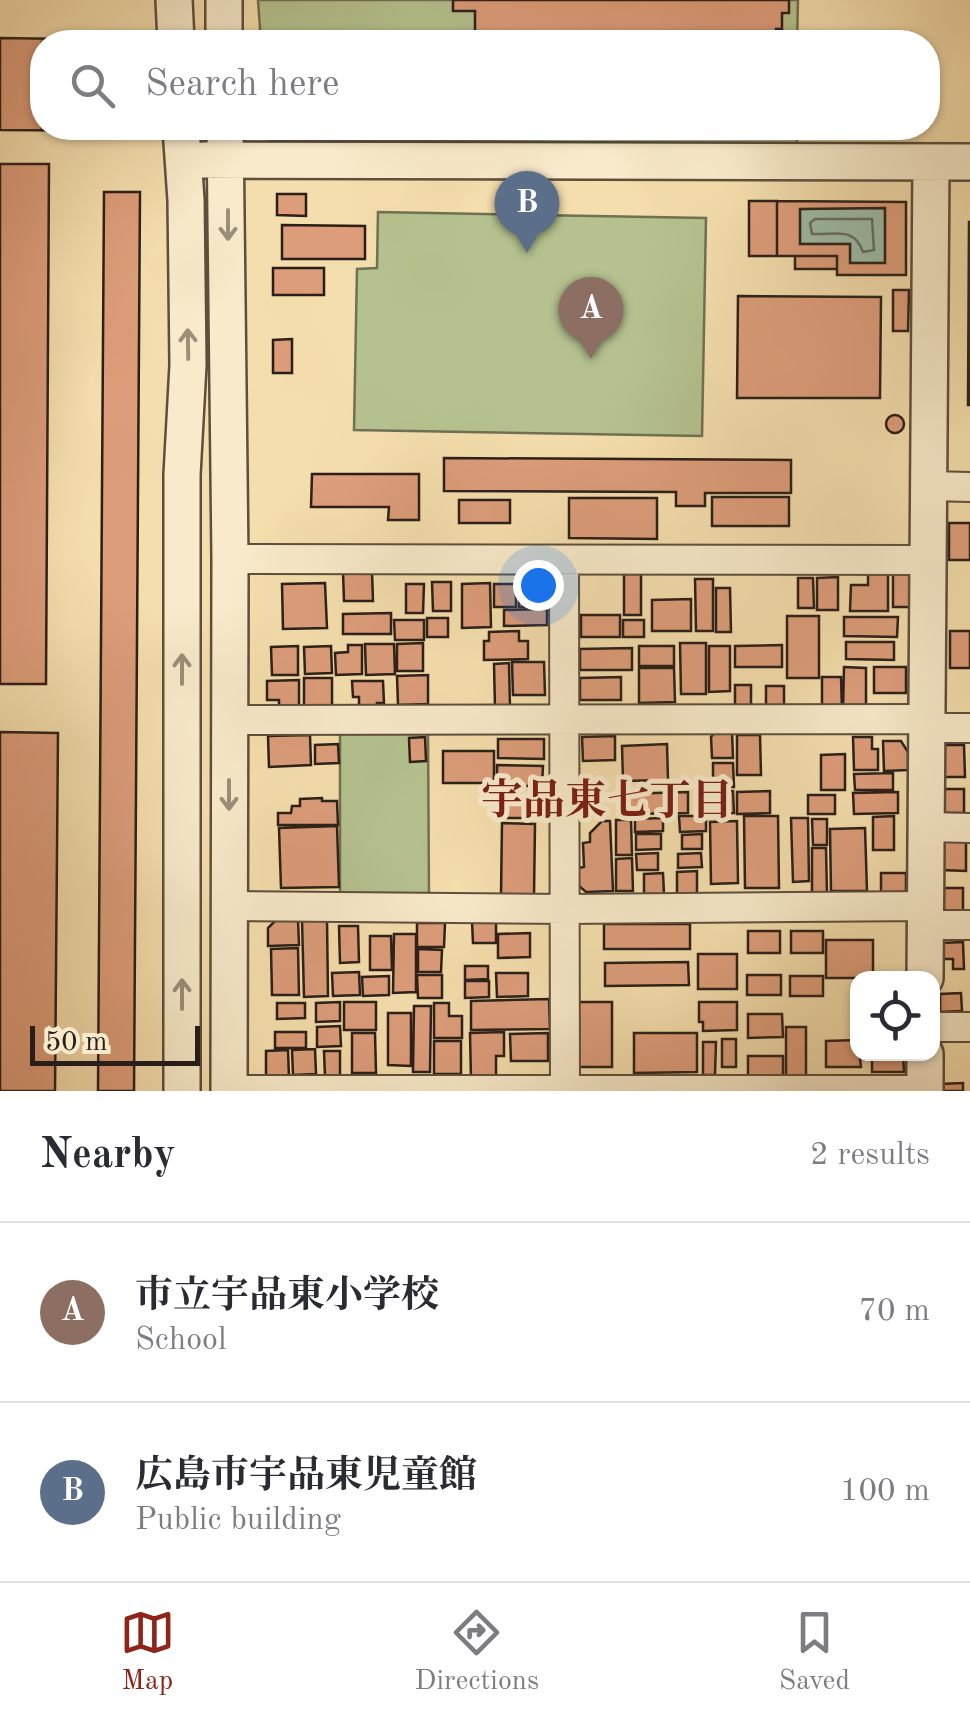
<!DOCTYPE html>
<meta charset="utf-8">
<style>
body{margin:0;font-family:"Old Standard TT","Noto Serif JP",serif;background:#f7f7f7;color:#2b2b33}
.controls{position:absolute;right:30px;bottom:30px;display:grid;overflow:hidden;border-radius:20px;box-shadow:0 2px 8px #0004}
.controls button{width:90px;height:90px;display:grid;place-items:center;padding:0;border:0;border-bottom:2px solid #e1e1e2;background:#fff;color:#2b2b33;font:50px sans-serif}
.scale{position:absolute;left:30px;bottom:25px;width:170px;box-sizing:border-box;padding-left:10px;border:5px solid #2a1f18;border-top:0;font-size:28px;line-height:35px;white-space:nowrap;color:#2a1f18;-webkit-text-stroke:8px #f8eaca;paint-order:stroke}
.you{position:absolute;left:538px;top:585px;width:35px;height:35px;margin:-25px;border:8px solid #fff;border-radius:50%;background:#1a73e8;box-shadow:0 0 0 15px #1a73e833}
.badge{display:grid;place-items:center;width:65px;height:65px;border-radius:50%;background:#8f2418;color:#fff;font-size:32px;font-weight:700}
.pin{position:absolute;translate:-50% -82px;filter:drop-shadow(0 2px 5px #0008)}
.pin::after{content:'';position:absolute;top:52px;width:35px;height:30px;background:inherit;clip-path:polygon(0 0,100% 0,50% 100%)}
.list{margin:0;padding:0;list-style:none}
h2{display:flex;justify-content:space-between;align-items:center;height:130px;margin:0;padding:0 40px;font-size:42px}
h2 small{font-size:32px;font-weight:400;color:#7c7c81}
.list li{display:grid;grid-template-columns:65px 1fr auto;gap:30px;align-items:center;box-sizing:border-box;height:180px;padding:0 40px;border-top:2px solid #e1e1e2}
.list b{display:block;font-size:38px;white-space:nowrap}
.list p{margin:0;font-size:32px;white-space:nowrap;color:#7c7c81}
.list em{font-size:32px;font-style:normal;color:#7c7c81}
.icon{flex:none;width:55px;height:55px;fill:none;stroke:currentColor;stroke-width:2;stroke-linecap:round;stroke-linejoin:round}
.map{position:relative;flex:none;width:970px;height:1091px;overflow:hidden}
.search{position:absolute;background:#fff;box-shadow:0 2px 8px #0004;left:30px;right:30px;top:30px;height:110px;display:flex;align-items:center;gap:25px;box-sizing:border-box;padding:0 35px;border-radius:40px;color:#7c7c81;font-size:38px}
.sheet{height:490px;background:#fff}
nav{display:flex;justify-content:space-around;align-items:center;box-sizing:border-box;height:140px;border-top:2px solid #e1e1e2;background:#fff;font-size:28px;color:#7c7c81}
nav a{display:grid;justify-items:center;gap:5px}
nav .on{color:#8f2418}
.map>svg:first-child{display:block}
</style>
<div class="map">
<svg width="970" height="1091" viewBox="0 0 970 1091">
<rect width="100%" height="100%" fill="#f5dead"/>
<filter id="stains"><feTurbulence type="fractalNoise" baseFrequency=".002" numOctaves="4"/><feColorMatrix values="0 0 0 0 .2 0 0 0 0 .09 0 0 0 0 .02 0 0 0 .5 -.17"/></filter>
<radialGradient id="worn" r=".72"><stop offset=".6" stop-color="#630" stop-opacity="0"/><stop offset="1" stop-color="#630" stop-opacity=".3"/></radialGradient>
<path fill="#b5c28f" stroke="#707054" stroke-width="2.5" d="M258,0H798L797,42H261Z
M267,128H797V144L268,140Z
M378,212L706,218L702,436L354,430L357,269L377,268Z
M428,728L429,898L340,899V729Z"/>
<path fill="#9cbca8" stroke="#6e7d6e" stroke-width="2.5" d="M885,208V263H850V244H800V209Z"/>
<g fill="none" stroke-linecap="round" stroke-linejoin="round">
<path stroke="#636e60" stroke-width="2.5" d="M815,219H872L874,250L863,252C854,226 835,235 812,234L810,223Z"/>
</g>
<path fill="#dd9d7a" stroke="#2a1f18" stroke-width="2.5" fill-rule="evenodd" d="M453,0H789V13H782V29H776V42H475V11H453Z
M0,38L137,40V42H42V128H138V131L0,130Z
M0,164H49L46,684H0Z
M104,192H140L134,1091H98Z
M277,194H306V216L277,215Z
M749,201H777V256H749Z
M777,201L906,202V275H837V256H777ZM885,208V263H850V244H800V209Z
M969,222H970V405H968Z
M282,225L365,226V259H282Z
M795,256H837V269H795Z
M273,268H324V295H273Z
M893,290H909L908,331H893Z
M738,296L881,297L880,398H737Z
M292,339V373H273V340Z
M886 424a9 9 0 1 1 18 0a9 9 0 1 1-18 0Z
M444,458L791,460V493H705V506H676V492L444,491Z
M312,474H419V520H388L389,507H311Z
M712,497H789V526H712Z
M569,498H657V539L569,538Z
M459,500H510V523H459Z
M949,523H970V560H949Z
M519,569H540L547,575V601L542,607H519Z
M868,570H888V611H850L851,585H868Z
M372,571L373,601H344L343,572Z
M893,571H906L914,578V607H893Z
M624,574H641V615H624Z
M838,577V610H817V578Z
M798,578H813L814,608H798Z
M695,579H713V631H696Z
M432,582H451V611H433Z
M325,583L327,628L283,629L282,584Z
M490,583L491,627L462,628V584Z
M406,584H424L423,613H406Z
M494,584H516V607H494Z
M716,588H730L731,632H716Z
M691,599V631H652V600Z
M547,609V625L504,626V610Z
M391,613V634H343V614Z
M581,615H620V637H581Z
M787,616H819V678H787Z
M844,617H898L897,637L844,636Z
M427,618H448V637H427Z
M394,620H424V640H395Z
M623,620H644V637H623Z
M519,631V641H528V659L484,660V641H489V632Z
M950,631H970V668H950Z
M846,642H894V660L846,659Z
M423,643V671H397V644Z
M680,643H706V694H681Z
M365,644H394L395,674L366,675Z
M348,645H362V674L336,675L335,653L348,652Z
M782,645V667H735V646Z
M298,646V675H272L271,647Z
M331,646L332,673L305,674L304,647Z
M639,646H674V666H639Z
M709,646H730V691L709,692Z
M632,648V670H580V649Z
M512,662H544L545,695H513Z
M509,663L510,708H495L494,664Z
M844,667L866,668V710H843Z
M874,667H906V693H874Z
M639,668H674L675,702L639,703Z
M428,675V704L398,705L397,676Z
M621,677V700H580V678Z
M822,677H841L842,710L822,711Z
M304,678H332V709L304,710Z
M299,680V709H279V700H267V681Z
M352,681H383L384,703H377V709H359V697H353Z
M735,685H751V708H735Z
M766,686H784V707H766Z
M716,731H732L733,758H712L711,737Z
M0,732L58,733L55,1091H0Z
M310,735L311,765L269,767L268,736Z
M737,735H760L761,775H737Z
M615,736V760L583,761L582,737Z
M425,737L426,761L410,762L409,738Z
M853,737H872V749H878V770H854Z
M498,739H544V759L498,758Z
M883,741H901L908,752V770L884,771Z
M338,744L339,763L315,764V745Z
M667,744L668,780L623,781L622,746Z
M940,745H964L965,777H940Z
M443,751H494V783H443Z
M845,754V790H821V755Z
M713,763H733L734,787H713Z
M497,765L543,766L542,786H497Z
M893,773V790H855L854,774Z
M942,789H964V813H942Z
M499,791H519V800H530V818H499Z
M712,791H733L734,813L713,814Z
M770,791V813L737,814V792Z
M688,792V813L624,814L623,794Z
M898,792V813L854,814L853,793Z
M808,795H835V814H808Z
M322,798V801H337L338,825H278V813H291L292,806H300V799Z
M679,816H706V831L680,832Z
M744,816H778L779,888H745Z
M894,816V850H873V817Z
M663,818V831L635,832V819Z
M791,818H808L809,881L793,882Z
M812,819H827V845H813Z
M616,820H631L632,855H616Z
M602,821H610L613,891L586,892L578,885V868L584,867L583,843L590,842V833Z
M737,821L738,883L711,884L710,822Z
M502,823L535,824L534,896H501Z
M337,826L339,887L281,888L279,828Z
M865,828L867,891H831L830,829Z
M636,834H661V849L636,850Z
M702,834V849H682V835Z
M941,836H966V871L941,870Z
M812,848H826L827,894H812Z
M658,853V870H637L636,854Z
M701,853L702,867L678,868V854Z
M632,858L633,891H616V859Z
M697,871V898H677V872Z
M663,873L664,894H644V874Z
M881,873H906V890L899,897H881Z
M942,888H963V911H942Z
M302,919H327L328,996L304,997Z
M276,920H298L299,945L268,946V928Z
M472,922H496V943H473Z
M417,923H445L444,947H417Z
M604,924H690V949H604Z
M339,926H358L359,962L340,963Z
M748,931H780V953H748Z
M791,931H823V953H791Z
M530,933V957L498,958V934Z
M394,934H416V992L393,993Z
M370,936H391L392,970H370Z
M826,940H873V978H826Z
M963,942L964,969H953V959H941V943Z
M298,948L299,995H272L271,949Z
M418,949L442,950L441,972H418Z
M698,954H737V989H698Z
M688,962L689,985L605,986V963Z
M465,966H488V979L465,980Z
M359,972L360,995L333,996L332,973Z
M496,973H528V996L497,997Z
M417,975H442V998H418Z
M747,975H781V995H747Z
M389,976V995L363,996L362,977Z
M790,976H823V996H790Z
M465,981H489V997L465,998Z
M961,993L962,1011L940,1012V994Z
M852,996H858V1030H853Z
M549,999L550,1029L471,1030V1001Z
M340,1002V1021L316,1022V1003Z
M344,1002H376V1030H344Z
M576,1002H612V1067H577Z
M699,1002H737V1030L703,1031V1022H699Z
M277,1003H305V1018L277,1019Z
M434,1003H449V1016H462V1038H434Z
M414,1006H431L430,1072H413Z
M388,1013H411V1066L388,1065Z
M748,1014H782L783,1037L748,1038Z
M340,1026L341,1046L317,1047V1027Z
M786,1027H806V1076H786Z
M275,1032H306V1048H275Z
M504,1032V1056H496V1079L471,1080L470,1033Z
M352,1033H375L376,1073H352Z
M548,1033V1061H511L510,1034Z
M634,1033H697V1072L634,1073Z
M722,1039H736V1067H722Z
M858,1040L861,1067H826V1041Z
M434,1041H461V1074H434Z
M703,1042H716L715,1075H703Z
M315,1049L316,1074L293,1075L292,1050Z
M288,1050L289,1078L266,1079V1051Z
M324,1051H340V1077H325Z
M872,1054H903L904,1072H872Z
M748,1056H783V1076L748,1077Z
M963,1083V1091H940V1084Z"/>
<g fill="none" stroke-linecap="round" stroke-linejoin="round">
<g stroke="#5d4f3d" stroke-width="32">
<path id="minor" d="M928,486L970,487
M230,559L926,560
M564,560L565,1091
M229,720L927,719
M927,728H970
M926,827L970,828
M229,906L567,909L926,906
M926,925H970
M932,1027H970
M229,1090H925"/>
</g>
<g stroke="#5d4f3d" stroke-width="40">
<path id="tertiary" d="M174,0L176,42
M224,0V42
M181,128L186,200L188,365L182,475V1091
M225,128L230,559L229,1091
M204,160L970,162
M925,978L931,162
M925,1091V1054"/>
</g>
<use href="#minor" stroke="#f8eaca" stroke-width="28"/>
<use href="#tertiary" stroke="#f8eaca" stroke-width="35"/>
</g>
<defs><path id="oneway-shaft" d="M-6 0H5M1.5-3L5.5 0L1.5 3" fill="none" stroke-width="1.6" stroke-linecap="round" stroke-linejoin="round" transform="scale(2.5)"/></defs>
<g stroke="#9b8f7a">
<use href="#oneway-shaft" transform="translate(228 225) rotate(90)"/>
<use href="#oneway-shaft" transform="translate(188 344) rotate(-91)"/>
<use href="#oneway-shaft" transform="translate(182 669) rotate(-90)"/>
<use href="#oneway-shaft" transform="translate(229 795) rotate(90)"/>
<use href="#oneway-shaft" transform="translate(182 994) rotate(-90)"/>
</g>
<g text-anchor="middle" dominant-baseline="central" stroke-width="10" stroke-linejoin="round" paint-order="stroke">
<g font-size="42" font-weight="bold" fill="#7a1f14" stroke="#f8eaca">
<text x="607" y="803">宇品東七丁目</text>
</g>
</g>
<rect width="100%" height="100%" filter="url(#stains)"/>
<rect width="100%" height="100%" fill="url(#worn)"/>
</svg>
<div class="controls">
<button><svg class="icon" aria-label="locate" viewBox="0 0 24 24"><circle cx="12" cy="12" r="6"/><path d="M12 2v4M12 18v4M2 12h4M18 12h4"/></svg></button>
</div>
<div class="scale">50 m</div>
<div class="you"></div>
<div class="pin badge" style="left:591px;top:359px;background:#8d6e63">A</div>
<div class="pin badge" style="left:527px;top:253px;background:#5c6f8a">B</div>
<div class="search"><svg class="icon" aria-label="search" viewBox="0 0 24 24"><circle cx="10" cy="10" r="6"/><path d="M15 15l6 6"/></svg>Search here</div>
</div>
<section class="sheet">
<h2>Nearby<small>2 results</small></h2>
<ul class="list">
<li><span class="badge" style="background:#8d6e63">A</span><div><b>市立宇品東小学校</b><p>School</p></div><em>70 m</em></li>
<li><span class="badge" style="background:#5c6f8a">B</span><div><b>広島市宇品東児童館</b><p>Public building</p></div><em>100 m</em></li>
</ul>
</section>
<nav>
<a class="on"><svg class="icon" aria-label="map" viewBox="0 0 24 24"><path d="M3 6l6-2 6 2 6-2v14l-6 2-6-2-6 2zM9 4v14M15 6v14"/></svg>Map</a>
<a><svg class="icon" aria-label="directions" viewBox="0 0 24 24"><path d="M12 3l9 9-9 9-9-9zM9 14v-3h6M13 9l2 2-2 2"/></svg>Directions</a>
<a><svg class="icon" aria-label="saved" viewBox="0 0 24 24"><path d="M7 4h10v16l-5-4-5 4z"/></svg>Saved</a>
</nav>
